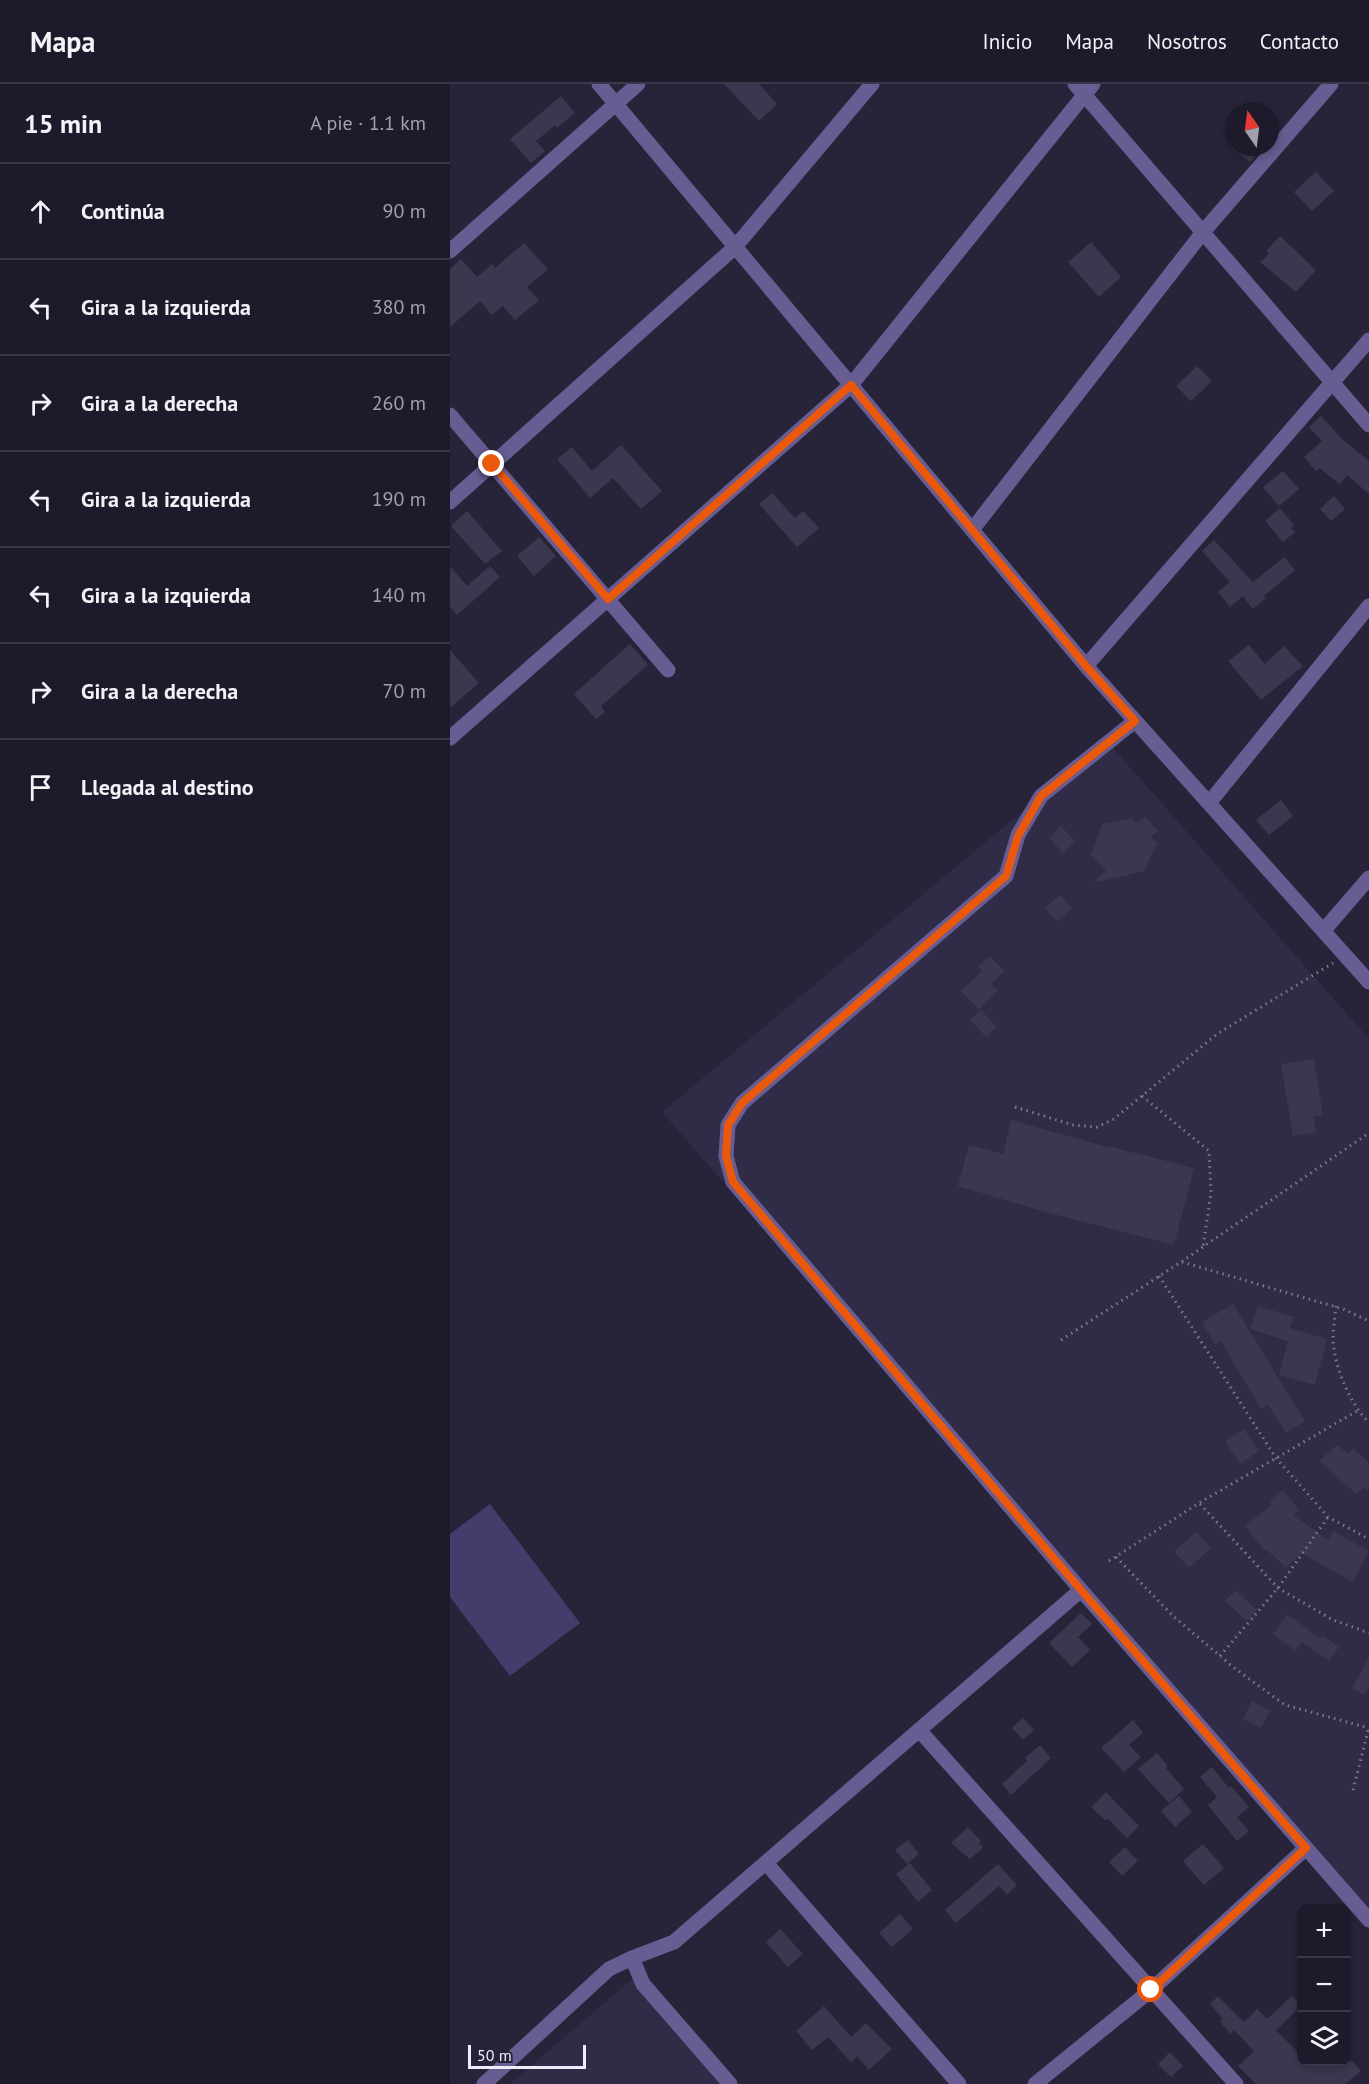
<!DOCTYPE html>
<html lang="es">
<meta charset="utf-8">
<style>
body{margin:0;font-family:"PT Sans",sans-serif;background:#252333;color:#f1f3f6}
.controls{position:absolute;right:18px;bottom:18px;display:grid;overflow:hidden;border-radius:12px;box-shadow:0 3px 9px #0003}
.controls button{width:54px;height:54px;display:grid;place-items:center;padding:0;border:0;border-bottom:2px solid #3b3847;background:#1d1a2b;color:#f1f3f6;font:30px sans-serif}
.compass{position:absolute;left:775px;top:18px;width:54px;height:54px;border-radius:50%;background:#1d1a2b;box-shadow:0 3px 9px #0003;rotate:346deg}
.scale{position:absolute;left:18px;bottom:15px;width:118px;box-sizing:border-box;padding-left:6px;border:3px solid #eeecfb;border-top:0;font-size:16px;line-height:21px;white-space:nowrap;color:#eeecfb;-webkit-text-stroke:4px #272339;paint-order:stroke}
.stop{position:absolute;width:18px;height:18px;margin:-14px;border:4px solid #ea580c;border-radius:50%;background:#fff}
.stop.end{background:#ea580c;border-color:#fff;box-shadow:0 2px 6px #0008}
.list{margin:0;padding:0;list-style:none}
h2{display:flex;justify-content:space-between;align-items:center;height:78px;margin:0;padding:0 24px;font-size:26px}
h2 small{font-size:20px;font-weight:400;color:#a0a1a9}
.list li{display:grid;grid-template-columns:39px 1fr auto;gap:18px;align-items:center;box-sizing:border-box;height:96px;padding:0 24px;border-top:2px solid #3b3847}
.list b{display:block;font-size:22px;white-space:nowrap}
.list em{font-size:20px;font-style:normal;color:#a0a1a9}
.icon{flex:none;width:33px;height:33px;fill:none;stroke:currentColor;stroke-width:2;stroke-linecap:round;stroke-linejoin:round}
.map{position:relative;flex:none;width:919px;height:2000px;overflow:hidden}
header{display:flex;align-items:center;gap:36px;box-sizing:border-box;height:84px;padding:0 30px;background:#1d1a2b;border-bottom:2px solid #3b3847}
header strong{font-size:28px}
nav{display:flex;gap:33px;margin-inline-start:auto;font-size:21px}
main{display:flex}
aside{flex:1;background:#1d1a2b}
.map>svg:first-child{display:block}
</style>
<header>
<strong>Mapa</strong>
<nav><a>Inicio</a><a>Mapa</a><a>Nosotros</a><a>Contacto</a></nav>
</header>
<main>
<aside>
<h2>15 min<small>A pie · 1.1 km</small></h2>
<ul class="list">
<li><svg class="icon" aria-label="ahead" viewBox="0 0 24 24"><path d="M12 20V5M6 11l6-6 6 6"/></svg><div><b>Continúa</b></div><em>90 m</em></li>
<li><svg class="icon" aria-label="left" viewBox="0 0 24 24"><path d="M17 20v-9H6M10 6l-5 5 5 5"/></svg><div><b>Gira a la izquierda</b></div><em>380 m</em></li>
<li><svg class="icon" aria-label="right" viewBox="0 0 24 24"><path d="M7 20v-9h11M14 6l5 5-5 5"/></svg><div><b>Gira a la derecha</b></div><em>260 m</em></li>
<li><svg class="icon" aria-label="left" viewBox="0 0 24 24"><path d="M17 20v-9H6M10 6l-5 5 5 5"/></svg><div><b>Gira a la izquierda</b></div><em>190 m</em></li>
<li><svg class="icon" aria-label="left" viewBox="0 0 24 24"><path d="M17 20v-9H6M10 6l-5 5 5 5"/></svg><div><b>Gira a la izquierda</b></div><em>140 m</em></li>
<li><svg class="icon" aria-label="right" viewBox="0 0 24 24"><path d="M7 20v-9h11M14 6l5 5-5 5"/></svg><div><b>Gira a la derecha</b></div><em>70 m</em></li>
<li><svg class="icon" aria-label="arrive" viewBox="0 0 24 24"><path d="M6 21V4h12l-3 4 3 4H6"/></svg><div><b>Llegada al destino</b></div></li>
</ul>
</aside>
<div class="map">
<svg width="919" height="2000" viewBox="0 0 919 2000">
<rect width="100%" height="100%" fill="#272339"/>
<path fill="#302b47" d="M657,657L919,955V1836L212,1028Z
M183,1894L271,2000H60Z"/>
<path fill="#463c6b" d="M40,1420L130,1539L60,1592L0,1513V1450Z"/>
<path fill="#3b374e" d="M274,0H309L327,20L309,37Z
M111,12L125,29L107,44L105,41L86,57L95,67L81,79L60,55Z
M780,63H814L800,78Z
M866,88L884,107L862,127L844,108Z
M830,152L866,186L846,208L810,178L819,170L816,167Z
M641,158L671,193L649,213L618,178Z
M74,159L98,185L77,203L89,216L65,236L53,222L42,231L30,217L0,243V185L11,175L27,193L42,180L45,184Z
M747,282L762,297L741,317L726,302Z
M871,332L894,357L919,377V410L897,391L890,400L869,384L866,387L854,373L872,357L859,343Z
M171,361L212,407L191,425L163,394L140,414L107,375L122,363L142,387Z
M833,387L849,405L829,422L813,403Z
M322,409L345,434L353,427L369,444L347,463L309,420Z
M884,412L895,425L881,437L870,425Z
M830,424L844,441L841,444L845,448L833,458L815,437Z
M17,427L52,467L35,480L1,442Z
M89,453L106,472L84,492L67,472Z
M764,456L803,498L834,473L845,486L814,512L816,514L803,525L793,512L780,523L768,508L780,498L752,467Z
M0,482L17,502L40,482L50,493L7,531L0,523Z
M180,560L198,581L151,622L155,628L146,635L124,610Z
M799,561L815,580L834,562L853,582L811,616L778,577Z
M0,566L29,599L0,624Z
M831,716L843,732L819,751L806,736Z
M695,733L708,747L701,753L707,760L694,787L643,799L656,786L641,771L652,740L682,734L687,739Z
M611,742L625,757L613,769L599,754Z
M610,811L622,824L607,838L595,824Z
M540,872L554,887L541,900L548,907L529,926L511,907L532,887L528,882Z
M531,926L547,943L536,953L520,936Z
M864,975L873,1031L863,1033L866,1048L843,1052L831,980Z
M561,1036L661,1064V1063L744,1084L724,1161L592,1127L508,1102L519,1061L553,1070Z
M783,1220L855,1337L836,1349L818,1321L811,1325L771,1257L765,1260L752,1238Z
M808,1222L844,1233L840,1244L877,1255L865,1301L829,1291L838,1257L800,1245Z
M794,1345L809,1367L790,1380L775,1358Z
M887,1361L898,1370L903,1364L919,1378V1407L913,1403L906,1410L869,1377Z
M833,1406L849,1426L843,1431L878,1456L883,1447L919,1467L903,1498L851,1469L836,1484L816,1465L815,1467L795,1442L822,1420L819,1417Z
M746,1448L761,1464L739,1484L724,1467Z
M785,1506L807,1526L797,1537L775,1517Z
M631,1529L642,1540L628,1553L640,1566L622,1583L599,1559Z
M837,1530L870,1554L872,1551L889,1563L879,1577L852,1558L846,1567L823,1550Z
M919,1572V1603L915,1611L902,1605Z
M802,1617L820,1627L811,1644L793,1635Z
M573,1634L584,1646L573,1656L562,1644Z
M683,1636L693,1649L679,1661L691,1673L674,1688L651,1664Z
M590,1661L601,1674L561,1711L552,1700L577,1677L575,1674Z
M707,1669L718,1682L716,1684L734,1705L719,1719L688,1685Z
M762,1683L779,1704L781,1702L799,1723L787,1733L799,1747L787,1757L758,1721L767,1713L750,1693Z
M656,1708L689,1742L677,1754L658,1735L656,1737L641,1723Z
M729,1712L742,1728L725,1743L711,1727Z
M518,1743L531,1757L529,1759L533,1764L520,1775L501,1759Z
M458,1756L469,1770L457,1780L445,1766Z
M753,1760L774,1784L754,1801L733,1777Z
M675,1763L688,1777L672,1792L659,1778Z
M460,1779L482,1806L468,1818L446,1790Z
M548,1780L567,1801L557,1811L549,1802L506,1839L495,1826Z
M450,1830L463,1845L442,1863L429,1849Z
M330,1845L353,1870L338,1883L316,1858Z
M768,1912L794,1938L807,1925L817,1935L842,1912L851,1922L826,1946L852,1972V1977H902L911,1987L895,2000H806L788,1982L804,1967L784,1946L781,1950L770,1938L773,1935L760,1920Z
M374,1922L401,1953L416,1939L442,1965L419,1986L407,1972L401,1978L378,1953L362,1966L346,1947Z
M720,1968L733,1982L721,1993L708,1980Z"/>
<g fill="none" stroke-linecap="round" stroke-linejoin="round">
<path stroke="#7d7a8d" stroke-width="3" stroke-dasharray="1.5 4.5" stroke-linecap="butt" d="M692,1012L759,1067L761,1109L753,1163
M565,1023L623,1041L647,1043L664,1035L767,950L883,879
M732,1178L893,1225L919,1237
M709,1192L826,1374L878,1433L919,1455
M886,1222C885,1233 883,1245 883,1256C885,1285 900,1319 919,1339
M611,1256L731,1178L919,1049
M750,1420L828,1504L883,1536L919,1549
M666,1473L723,1532L783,1583L835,1621L919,1644
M659,1477L749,1419L907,1327
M770,1572L828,1504L878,1433
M903,1706L919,1643"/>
<path stroke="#675d92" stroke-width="15" d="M149,0L636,582L919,898
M625,0L919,341
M0,167L188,0
M0,331L218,586
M0,418L285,163L422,0
M522,446L753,148L881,0
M636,582L919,256
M685,637L591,712L568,751L556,792L292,1019L278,1041L276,1072L283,1098L631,1506L919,1836
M0,654L401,301L643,0
M759,719L919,522
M874,846L919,794
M469,1646L786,2000
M316,1779L509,2000
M182,1874L193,1900L280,2000
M34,2000L159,1885L182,1874L224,1858L631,1506
M585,2000L701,1906L856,1764"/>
</g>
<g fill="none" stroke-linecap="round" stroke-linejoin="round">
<path stroke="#ea580c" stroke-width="8" d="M42,380L158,515L401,301L636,582L685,637L591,712L568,752L556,792L292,1019L278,1041L276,1072L283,1098L631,1506L856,1764L701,1906"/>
</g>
</svg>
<div class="controls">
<button>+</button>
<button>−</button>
<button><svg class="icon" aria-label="layers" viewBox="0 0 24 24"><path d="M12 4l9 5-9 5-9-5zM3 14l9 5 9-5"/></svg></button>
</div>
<svg class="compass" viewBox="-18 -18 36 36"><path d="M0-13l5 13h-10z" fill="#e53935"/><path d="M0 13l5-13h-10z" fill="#a0a1a9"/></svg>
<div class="scale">50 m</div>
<div class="stop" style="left:701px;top:1906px"></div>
<div class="stop end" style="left:42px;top:380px"></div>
</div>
</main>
